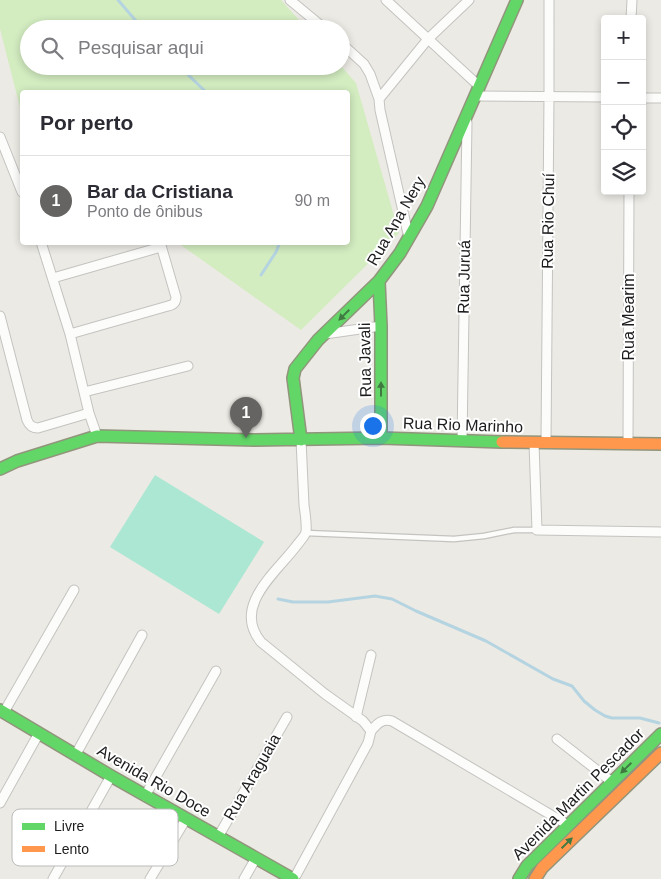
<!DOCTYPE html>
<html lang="pt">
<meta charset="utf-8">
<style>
body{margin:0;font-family:Helvetica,sans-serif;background:#f2f2f3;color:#2b2b33}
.controls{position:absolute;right:15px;top:15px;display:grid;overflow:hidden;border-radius:5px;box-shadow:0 2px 8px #0003}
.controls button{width:45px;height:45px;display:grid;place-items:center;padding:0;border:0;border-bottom:1px solid #e1e1e2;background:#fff;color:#2b2b33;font:25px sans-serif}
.you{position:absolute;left:372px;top:425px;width:18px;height:18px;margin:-12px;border:4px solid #fff;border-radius:50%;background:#1a73e8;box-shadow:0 0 0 8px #1a73e833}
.badge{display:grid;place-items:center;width:32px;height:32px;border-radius:50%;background:#656462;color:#fff;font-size:16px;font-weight:700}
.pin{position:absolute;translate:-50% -41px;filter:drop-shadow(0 1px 2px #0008)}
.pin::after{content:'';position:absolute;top:26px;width:18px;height:15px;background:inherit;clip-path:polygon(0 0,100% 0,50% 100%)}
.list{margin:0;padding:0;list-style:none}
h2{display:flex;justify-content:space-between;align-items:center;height:65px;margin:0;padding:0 20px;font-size:21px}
h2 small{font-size:16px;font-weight:400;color:#7c7c81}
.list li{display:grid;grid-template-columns:32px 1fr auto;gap:15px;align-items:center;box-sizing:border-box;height:90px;padding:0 20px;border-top:1px solid #e1e1e2}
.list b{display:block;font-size:19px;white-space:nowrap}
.list p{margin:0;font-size:16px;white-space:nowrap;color:#7c7c81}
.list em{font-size:16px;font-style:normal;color:#7c7c81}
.icon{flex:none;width:28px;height:28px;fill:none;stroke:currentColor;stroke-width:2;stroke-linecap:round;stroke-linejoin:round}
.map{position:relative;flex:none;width:661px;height:879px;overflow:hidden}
.search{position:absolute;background:#fff;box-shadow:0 2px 8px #0003;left:20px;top:20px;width:330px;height:55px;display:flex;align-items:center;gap:12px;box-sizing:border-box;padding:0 18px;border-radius:28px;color:#7c7c81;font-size:19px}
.panel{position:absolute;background:#fff;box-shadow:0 2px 8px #0003;left:20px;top:90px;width:330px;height:155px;border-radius:5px}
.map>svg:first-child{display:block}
</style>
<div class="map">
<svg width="661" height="879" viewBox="0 0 661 879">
<rect width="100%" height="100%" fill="#eceae4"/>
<path fill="#d3ecc0" d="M0,0H281L307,29H29V66H341L356,83L399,233L301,330L178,243L348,242V92H22V115L0,29Z"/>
<path fill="#ace7d4" d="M155,475L264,542L219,614L110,547Z"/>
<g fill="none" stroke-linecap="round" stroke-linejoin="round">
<path stroke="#b5d4e1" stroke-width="3" d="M118,0L143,29
M179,66L206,92
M261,275L276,252L280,242
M278,599L293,602H328L375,596L392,599L416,611L486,641L553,679L572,686L584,701L595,710L605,716L612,718H640L659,723"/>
<g stroke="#c4c3c0" stroke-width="7">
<path id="lane" d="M306,533L454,539L484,536L514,530H537"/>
</g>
<g stroke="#c4c3c0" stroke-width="11">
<path id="street" d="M290,0L325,29
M386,0L479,86
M631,19L632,0
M341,43L364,64L370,74L379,99
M476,96L605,97
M642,98H661
M0,137L22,192
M409,238L380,110L379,99L428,39L469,0
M41,242L70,334L89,413L97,436
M53,278L161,247
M0,316L27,420C29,425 32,428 38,428L89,413
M70,334L168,306C173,305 176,303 176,297L160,242
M325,334L381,326
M84,392L188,366
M462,441L467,122
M546,442L549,96V0
M534,443L537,530L661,532
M628,443L629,191
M4,712L74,590
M356,717L371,655
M371,731C377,724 382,718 392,721L568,825
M557,739L612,782
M76,754L142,635
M145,796L216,671
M0,803L39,733
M218,837L287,717
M53,879L111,776
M150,879L186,819
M244,879L256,858
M294,879L368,743L371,731L363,721L325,694L261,642C231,606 278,571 297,545C300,541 305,536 306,532C307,524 305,513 304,505C303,484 302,462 301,440"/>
</g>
<g stroke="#91957c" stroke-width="14">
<path id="fast" d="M379,281L381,326V438
M301,440L293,378L295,369L318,340L379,281L400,253L427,206L517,0
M0,469L17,461L97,436L254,440L381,438L502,442
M0,710L111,776L293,879
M519,879L527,866L661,734"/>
</g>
<g stroke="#91957c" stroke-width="14">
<path id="slow" d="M502,442L661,444
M535,879L542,868L661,753"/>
</g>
<use href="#lane" stroke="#fcfcfb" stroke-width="4.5"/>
<use href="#street" stroke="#fcfcfb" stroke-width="9"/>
<use href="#fast" stroke="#63d668" stroke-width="11"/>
<use href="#slow" stroke="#ff974d" stroke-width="11"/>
</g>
<defs><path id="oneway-solid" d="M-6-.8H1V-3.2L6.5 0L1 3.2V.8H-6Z" transform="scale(1.25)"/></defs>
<g fill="#407942">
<use href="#oneway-solid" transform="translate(344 315) rotate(135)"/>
<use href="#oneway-solid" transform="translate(381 389) rotate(-90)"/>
<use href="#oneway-solid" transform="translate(626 768) rotate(136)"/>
<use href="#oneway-solid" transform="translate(567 843) rotate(-44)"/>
</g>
<g text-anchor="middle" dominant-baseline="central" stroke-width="4" stroke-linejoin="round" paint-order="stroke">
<g font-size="16" fill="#1c1c1c" stroke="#fff">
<text transform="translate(396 221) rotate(-60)">Rua Ana Nery</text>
<text transform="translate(548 221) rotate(-89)">Rua Rio Chuí</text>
<text transform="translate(464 277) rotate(-89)">Rua Juruá</text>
<text transform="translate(628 317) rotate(-90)">Rua Mearim</text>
<text transform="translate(365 360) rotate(-91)">Rua Javali</text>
<text transform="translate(463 425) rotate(2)">Rua Rio Marinho</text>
<text transform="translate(252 777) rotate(-60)">Rua Araguaia</text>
<text transform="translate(154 781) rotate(30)">Avenida Rio Doce</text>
<text transform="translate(578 794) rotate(-45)">Avenida Martin Pescador</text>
</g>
</g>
<rect x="12" y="809" width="166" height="57" rx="8" fill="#fff" stroke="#bbb" stroke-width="1"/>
<rect x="22" y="823" width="23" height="7" fill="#63d668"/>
<rect x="22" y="846" width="23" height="6" fill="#ff974d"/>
<g font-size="14" fill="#1c1c1c">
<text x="54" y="831">Livre</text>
<text x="54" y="854">Lento</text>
</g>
</svg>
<div class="controls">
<button>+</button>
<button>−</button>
<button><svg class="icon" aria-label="locate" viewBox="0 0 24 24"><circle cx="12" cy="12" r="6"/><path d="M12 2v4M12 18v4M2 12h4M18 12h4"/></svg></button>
<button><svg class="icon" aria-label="layers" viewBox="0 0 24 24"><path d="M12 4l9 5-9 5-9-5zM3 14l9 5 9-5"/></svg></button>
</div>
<div class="you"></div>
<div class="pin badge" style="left:246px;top:438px">1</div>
<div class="search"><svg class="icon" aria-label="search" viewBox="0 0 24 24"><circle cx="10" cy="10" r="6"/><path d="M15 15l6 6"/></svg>Pesquisar aqui</div>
<section class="panel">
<h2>Por perto<small></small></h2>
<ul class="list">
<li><span class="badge">1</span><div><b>Bar da Cristiana</b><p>Ponto de ônibus</p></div><em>90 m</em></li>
</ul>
</section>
</div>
